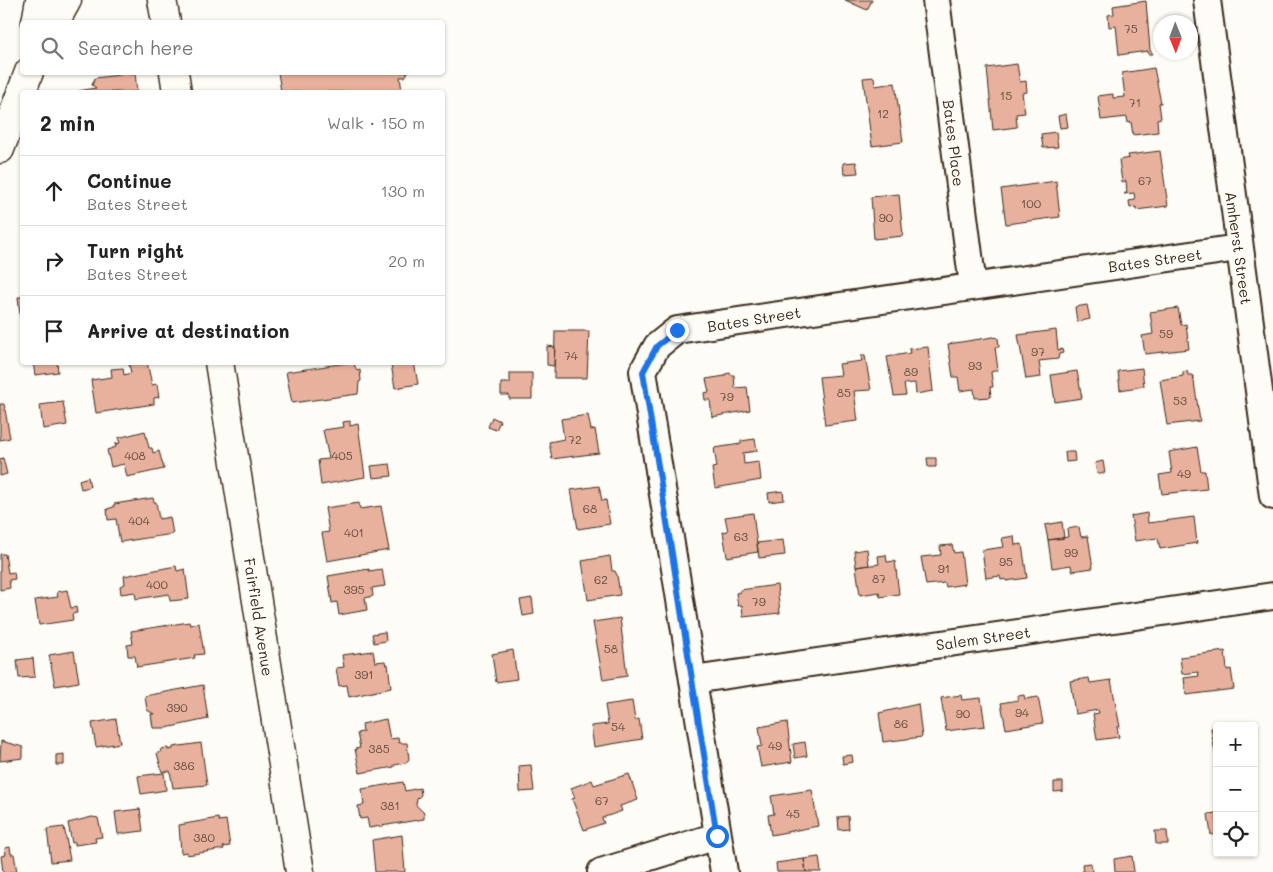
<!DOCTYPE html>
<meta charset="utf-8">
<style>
body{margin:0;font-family:Mali,sans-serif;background:#f6f6f6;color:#222}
.controls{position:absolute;right:15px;bottom:15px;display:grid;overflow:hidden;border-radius:5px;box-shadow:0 1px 4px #0004}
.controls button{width:45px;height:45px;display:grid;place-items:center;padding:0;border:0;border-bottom:1px solid #e0e0e0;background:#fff;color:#222;font:25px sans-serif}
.compass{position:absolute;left:1153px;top:15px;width:45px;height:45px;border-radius:50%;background:#fff;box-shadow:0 1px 4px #0004;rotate:179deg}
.stop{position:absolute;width:15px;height:15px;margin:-11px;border:4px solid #1a73e8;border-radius:50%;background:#fff}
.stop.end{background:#1a73e8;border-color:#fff;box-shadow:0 1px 5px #0008}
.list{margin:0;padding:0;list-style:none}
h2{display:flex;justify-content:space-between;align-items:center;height:65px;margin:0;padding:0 20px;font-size:21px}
h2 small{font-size:16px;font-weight:400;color:#767676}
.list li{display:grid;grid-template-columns:32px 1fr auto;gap:15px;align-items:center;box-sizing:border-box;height:70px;padding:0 20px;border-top:1px solid #e0e0e0}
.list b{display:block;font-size:19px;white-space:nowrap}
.list p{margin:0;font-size:16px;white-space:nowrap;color:#767676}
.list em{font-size:16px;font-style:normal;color:#767676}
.icon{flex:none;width:28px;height:28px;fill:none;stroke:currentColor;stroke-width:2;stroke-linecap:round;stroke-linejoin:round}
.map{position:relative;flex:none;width:1273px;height:872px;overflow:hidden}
.search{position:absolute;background:#fff;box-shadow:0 1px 4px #0004;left:20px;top:20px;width:425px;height:55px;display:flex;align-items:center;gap:12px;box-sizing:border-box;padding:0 18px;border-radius:5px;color:#767676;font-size:19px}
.panel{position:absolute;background:#fff;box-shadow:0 1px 4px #0004;left:20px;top:90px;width:425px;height:275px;border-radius:5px}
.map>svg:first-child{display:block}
</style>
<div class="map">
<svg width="1273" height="872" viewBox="0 0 1273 872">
<rect width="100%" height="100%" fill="#fdfcf7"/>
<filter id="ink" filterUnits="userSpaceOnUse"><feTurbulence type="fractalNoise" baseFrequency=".02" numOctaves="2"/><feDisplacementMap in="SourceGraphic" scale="10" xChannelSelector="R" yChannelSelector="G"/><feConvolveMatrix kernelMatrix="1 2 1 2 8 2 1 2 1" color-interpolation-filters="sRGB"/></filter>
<g filter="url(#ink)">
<path fill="#e8b19d" stroke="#3b2a1e" d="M845,0H872L867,10Z
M1146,1L1150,50L1153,54H1148V51L1119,55L1116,26L1109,27L1108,15L1114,14L1113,6Z
M1017,64L1020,82L1026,81L1027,92L1022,93L1025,113L1016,114L1017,127L993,130L987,68Z
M1154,68L1161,103H1159L1161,118L1157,119L1158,132L1133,135L1131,122L1128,123L1127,117L1101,120L1098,96L1113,94V98L1125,97L1122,73Z
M278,72H408L405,77H400L402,91L396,92H281Z
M135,73L137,92H78V91L96,88L92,85L95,78Z
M874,77L875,86L895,83L903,142L872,146L863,78Z
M1066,114L1068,127L1060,128L1058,116Z
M1056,132L1058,147L1043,148L1041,134Z
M1160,151L1168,206L1136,210V207L1130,208L1129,201L1135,200L1134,193L1124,194L1127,192L1126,181L1122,182L1119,160L1129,158L1128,155Z
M856,162L858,173L844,174L843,163Z
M1056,181L1060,217L1006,224L1001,189Z
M899,194L903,236L874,239L871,197Z
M18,297H22V321L21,322Z
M1087,305L1090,319L1077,322L1075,307Z
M1178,308L1181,325L1186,324L1189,349L1145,354L1142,336L1153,334L1150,312Z
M1056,330L1058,350L1062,349L1063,353L1059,354L1058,359L1039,361L1041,377L1026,379L1018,335Z
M555,331H589L587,378H554Z
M993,337L998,338L999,347H995L998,370L991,372L993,387H990L991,397L975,398L974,389L960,391L958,377H953L948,344Z
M547,346L555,347L554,366L547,365Z
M928,347L933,391L916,394L915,383L904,384L906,395L894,396L887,357L910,353L909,349Z
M861,356H865L871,390L854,391L858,421L825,425L819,377L841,375L839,364L862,361Z
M33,362H57L58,372L35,375Z
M147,362L152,385L157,384L159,397L154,398V404L96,413L91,380L112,377L111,369L123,368L124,375L131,373L129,364Z
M353,362L357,371L360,370L361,381L359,382L358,394L292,403L286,372Z
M400,362H414L418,384L395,388L391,364Z
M1142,368L1144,386L1120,390L1118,371Z
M1077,371L1082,398L1055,402L1051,375Z
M1187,371L1188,375H1193L1200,421L1167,425L1160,380L1183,376V372Z
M510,373H532V399H509V395H501V383H510Z
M730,373L731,375H734L735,388L747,387L750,410L712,417L710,400H705L704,393L709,392L706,379L725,376V374Z
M63,402L67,425L43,429L40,405Z
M0,404H4L10,438L0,440Z
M588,415L591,430L595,429L599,453L552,459L549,442L564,439L561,419Z
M492,417L500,421L496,430L488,427Z
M350,421V426L358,424L365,477L321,485L318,460L329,459L323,430L344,427L343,422Z
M145,431L149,448H152L153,453L159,451L164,469L127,477L124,464L111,467L107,450L116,447L115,444L120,443L118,438Z
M755,439L757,451L743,453L744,464L759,462L761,480L715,488L712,468L717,467L714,448L741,444V441Z
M1197,447L1201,471H1205L1207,489L1162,494L1159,475L1172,473L1169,452Z
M1065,452H1074L1075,461L1066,462Z
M3,458L7,474L0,476V459Z
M927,458H936V467H928Z
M1103,461L1105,473L1097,474L1095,463Z
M390,464L392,476L373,478L371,466Z
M88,477L90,487L81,489L79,480Z
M599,486L602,501L606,500L610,524L578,529L571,490Z
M783,491L784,500L769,502L768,493Z
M153,498L154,502H156L159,519L170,517L173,534L120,542L116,519L108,520L107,509L114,507V504Z
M359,503L360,509L381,506L389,550L327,561L322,533L329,532L325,508Z
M753,513L758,552L727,557L723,532L728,531L725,517Z
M1147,513L1148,523L1194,517L1197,543L1160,549L1158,538L1135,541L1131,516Z
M1062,522L1064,538L1048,540L1045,525Z
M1079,527L1081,537L1088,536L1093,568L1072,571L1071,565L1052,568L1048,540L1068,537L1067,529Z
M1014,536L1015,545L1022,544L1027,578L1006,581V579L1001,580L1000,576L986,578L982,550L1004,547L1002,538Z
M783,540L785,555L759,558L757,543Z
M952,545L954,553L961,552L965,584L946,587L945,583L926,585L921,557L941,555L940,546Z
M867,549L869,565L856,567L854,551Z
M0,554H5L8,573L14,572L15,579L9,580L10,588L0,590Z
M886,555L887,562L895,561L899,594L880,597L879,592L860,595L856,567L879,564L878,556Z
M610,556L612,571H615L617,575L620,595L588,600L582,561Z
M176,566L177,571L185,569L189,599L170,601L169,594L136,599L135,592L121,594L120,586L125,584L124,576Z
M369,569V571L382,569L385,586L372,588L373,596L365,598L367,610L339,615L337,602L332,603L328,576Z
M777,585L780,613L743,617L742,605L738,606L736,593L740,592V590Z
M67,590L71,608L76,607L77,613L72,614L73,620L39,625L35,600L58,597L57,592Z
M532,598L534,614L523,616L520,600Z
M620,618L627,676L603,680L593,622Z
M189,622L190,625L199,623L204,654L194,655L195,658L137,667L135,656H128L127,645L133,644L131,631Z
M385,632L386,641L374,643L372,634Z
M513,650L517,679L496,682L492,654Z
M74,651L79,682L55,686L49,655Z
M373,651L375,662L385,661L386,665L388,664L391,688L349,697L347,685L339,686L336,668L344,667L342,655Z
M1225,651L1227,670L1231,669L1234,689L1186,695L1184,678L1199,676L1198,672L1182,674L1180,657Z
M33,658L35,677L19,678L17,660Z
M1089,678L1090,683L1111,680L1120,727H1117L1119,737L1097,740L1093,714L1099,713L1098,710L1075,714L1070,681Z
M203,685L208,719L166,728H153L151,714H154L147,710L145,696Z
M961,695L962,700L981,698L985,726L946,731L941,698Z
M1024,695L1025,699L1038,697L1043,723L1006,729L1001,703L1018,700V696Z
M632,701L635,720L639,719L642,739L594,747L591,726L608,724L605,705Z
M918,704L922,737L883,742L879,713Z
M116,719L120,743L96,747L92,723Z
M386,719L390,739L398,738L399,743H407L409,759L406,763L394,765V767L360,773L355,749L360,748L357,733L363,732L362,724Z
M787,722L792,762L761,767L757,747L762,746L759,727Z
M1217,727V765L1211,728Z
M1,741L23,747V758L0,761Z
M805,742L807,756L795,758L793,744Z
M201,743L207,785L173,788L170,771L162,772L157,753H160L161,749L168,748V750L173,749V747Z
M64,754V765H56V755Z
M852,755L853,762L843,764L842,756Z
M531,765L534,791L520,792L519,766Z
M164,773L166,790L141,794L138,776Z
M629,774L638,800L620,806L622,811L602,818L604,823L584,830L572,799L575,798L571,788L592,780L594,785Z
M403,782L405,791L420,788L421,795L417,799L416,805L424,813V819L369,828L367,818L360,819L358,806L364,805L362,789Z
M1054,782H1063V791L1054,792Z
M812,790L818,826L771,835L768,815L774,814L771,796Z
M140,809L143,831L118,834L115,812Z
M1217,813V834L1211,835L1208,814Z
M848,816L849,829L839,830L838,817Z
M92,817L98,818L102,837L95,838L96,842L75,845V842L72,843L68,823Z
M218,818L219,821L226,820L230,846L223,847L224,849L187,855V852L181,853L179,825Z
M64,827L70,860L51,862L47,829Z
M1155,831H1167L1168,844H1156Z
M402,835L405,872H375L372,840Z
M10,847L11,854H14L17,872H3L1,856L6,855L5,848Z
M1132,856L1134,872H1115L1114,859Z
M819,857L821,872H806L804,859Z
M804,859L806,872H777L776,863Z
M1091,863L1092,872H1083L1082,864Z"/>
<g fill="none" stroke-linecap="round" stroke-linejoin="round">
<g stroke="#3b2a1e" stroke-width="30">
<path id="minor" d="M936,0L973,286
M1207,0L1273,496
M693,680L1273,596
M601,872L717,836
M724,872L643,371L657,346L677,330L1238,248"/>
</g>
<g stroke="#3b2a1e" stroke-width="31">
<path id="secondary" d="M162,0L166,22
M36,22L40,0
M55,22L67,0
M174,72L177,92
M0,149L29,72
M219,362L300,872"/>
</g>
<use href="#minor" stroke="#fdfcf7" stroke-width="26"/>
<use href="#secondary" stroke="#fdfcf7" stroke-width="28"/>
</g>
</g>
<g fill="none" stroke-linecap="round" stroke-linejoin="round" filter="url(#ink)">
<path stroke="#1a73e8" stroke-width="6" d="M677,330L657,346L643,372L717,836"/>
</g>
<g text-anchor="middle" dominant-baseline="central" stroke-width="4.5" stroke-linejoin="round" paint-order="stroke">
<g font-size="12" fill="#664c3e">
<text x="1131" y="28">75</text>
<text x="1006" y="95">15</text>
<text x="1135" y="102">71</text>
<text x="883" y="113">12</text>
<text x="1145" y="180">67</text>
<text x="1031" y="203">100</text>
<text x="886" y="217">90</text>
<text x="1166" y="333">59</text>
<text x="1038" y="351">97</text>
<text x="571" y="355">74</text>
<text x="975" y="365">93</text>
<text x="911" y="371">89</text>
<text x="844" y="392">85</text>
<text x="727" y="396">79</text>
<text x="1180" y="400">53</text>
<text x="575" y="439">72</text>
<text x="135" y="455">408</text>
<text x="342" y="455">405</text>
<text x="1184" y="473">49</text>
<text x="590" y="508">68</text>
<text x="139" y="520">404</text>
<text x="354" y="532">401</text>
<text x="741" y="536">63</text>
<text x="1071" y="552">99</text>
<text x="1006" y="561">95</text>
<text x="944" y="568">91</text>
<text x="879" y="578">87</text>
<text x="601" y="579">62</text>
<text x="157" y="584">400</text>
<text x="354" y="589">395</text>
<text x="759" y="601">79</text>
<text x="611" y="648">58</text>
<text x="364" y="674">391</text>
<text x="177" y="707">390</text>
<text x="1022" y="712">94</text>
<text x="963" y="713">90</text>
<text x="901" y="723">86</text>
<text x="618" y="726">54</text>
<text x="775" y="745">49</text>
<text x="379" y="748">385</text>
<text x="184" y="765">386</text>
<text x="602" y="800">67</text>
<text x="390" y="805">381</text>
<text x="793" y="813">45</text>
<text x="204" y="837">380</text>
</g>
<g font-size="15" fill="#3b2a1e" stroke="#fdfcf7">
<text transform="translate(954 143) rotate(83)">Bates Place</text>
<text transform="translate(1239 248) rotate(82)">Amherst Street</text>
<text transform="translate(1155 260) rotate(-8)">Bates Street</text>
<text transform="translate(754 319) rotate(-9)">Bates Street</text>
<text transform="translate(259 617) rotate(81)">Fairfield Avenue</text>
<text transform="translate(983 638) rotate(-8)">Salem Street</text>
</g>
</g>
</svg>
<div class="controls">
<button>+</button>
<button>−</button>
<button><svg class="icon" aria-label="locate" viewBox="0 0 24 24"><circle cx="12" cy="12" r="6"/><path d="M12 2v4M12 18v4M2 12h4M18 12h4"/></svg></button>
</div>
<svg class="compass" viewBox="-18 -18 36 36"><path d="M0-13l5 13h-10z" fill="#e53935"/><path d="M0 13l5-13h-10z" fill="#767676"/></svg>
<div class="stop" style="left:717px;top:836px"></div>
<div class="stop end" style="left:677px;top:330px"></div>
<div class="search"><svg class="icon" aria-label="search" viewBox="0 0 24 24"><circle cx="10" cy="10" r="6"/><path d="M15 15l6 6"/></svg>Search here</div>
<section class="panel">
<h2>2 min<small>Walk · 150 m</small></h2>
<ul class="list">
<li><svg class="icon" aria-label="ahead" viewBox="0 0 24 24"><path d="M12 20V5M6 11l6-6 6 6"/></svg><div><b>Continue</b><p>Bates Street</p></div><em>130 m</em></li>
<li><svg class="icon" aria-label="right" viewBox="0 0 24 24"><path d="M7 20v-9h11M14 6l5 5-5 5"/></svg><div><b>Turn right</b><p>Bates Street</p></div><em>20 m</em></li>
<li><svg class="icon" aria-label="arrive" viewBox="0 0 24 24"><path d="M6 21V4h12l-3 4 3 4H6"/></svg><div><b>Arrive at destination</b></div></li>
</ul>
</section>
</div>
